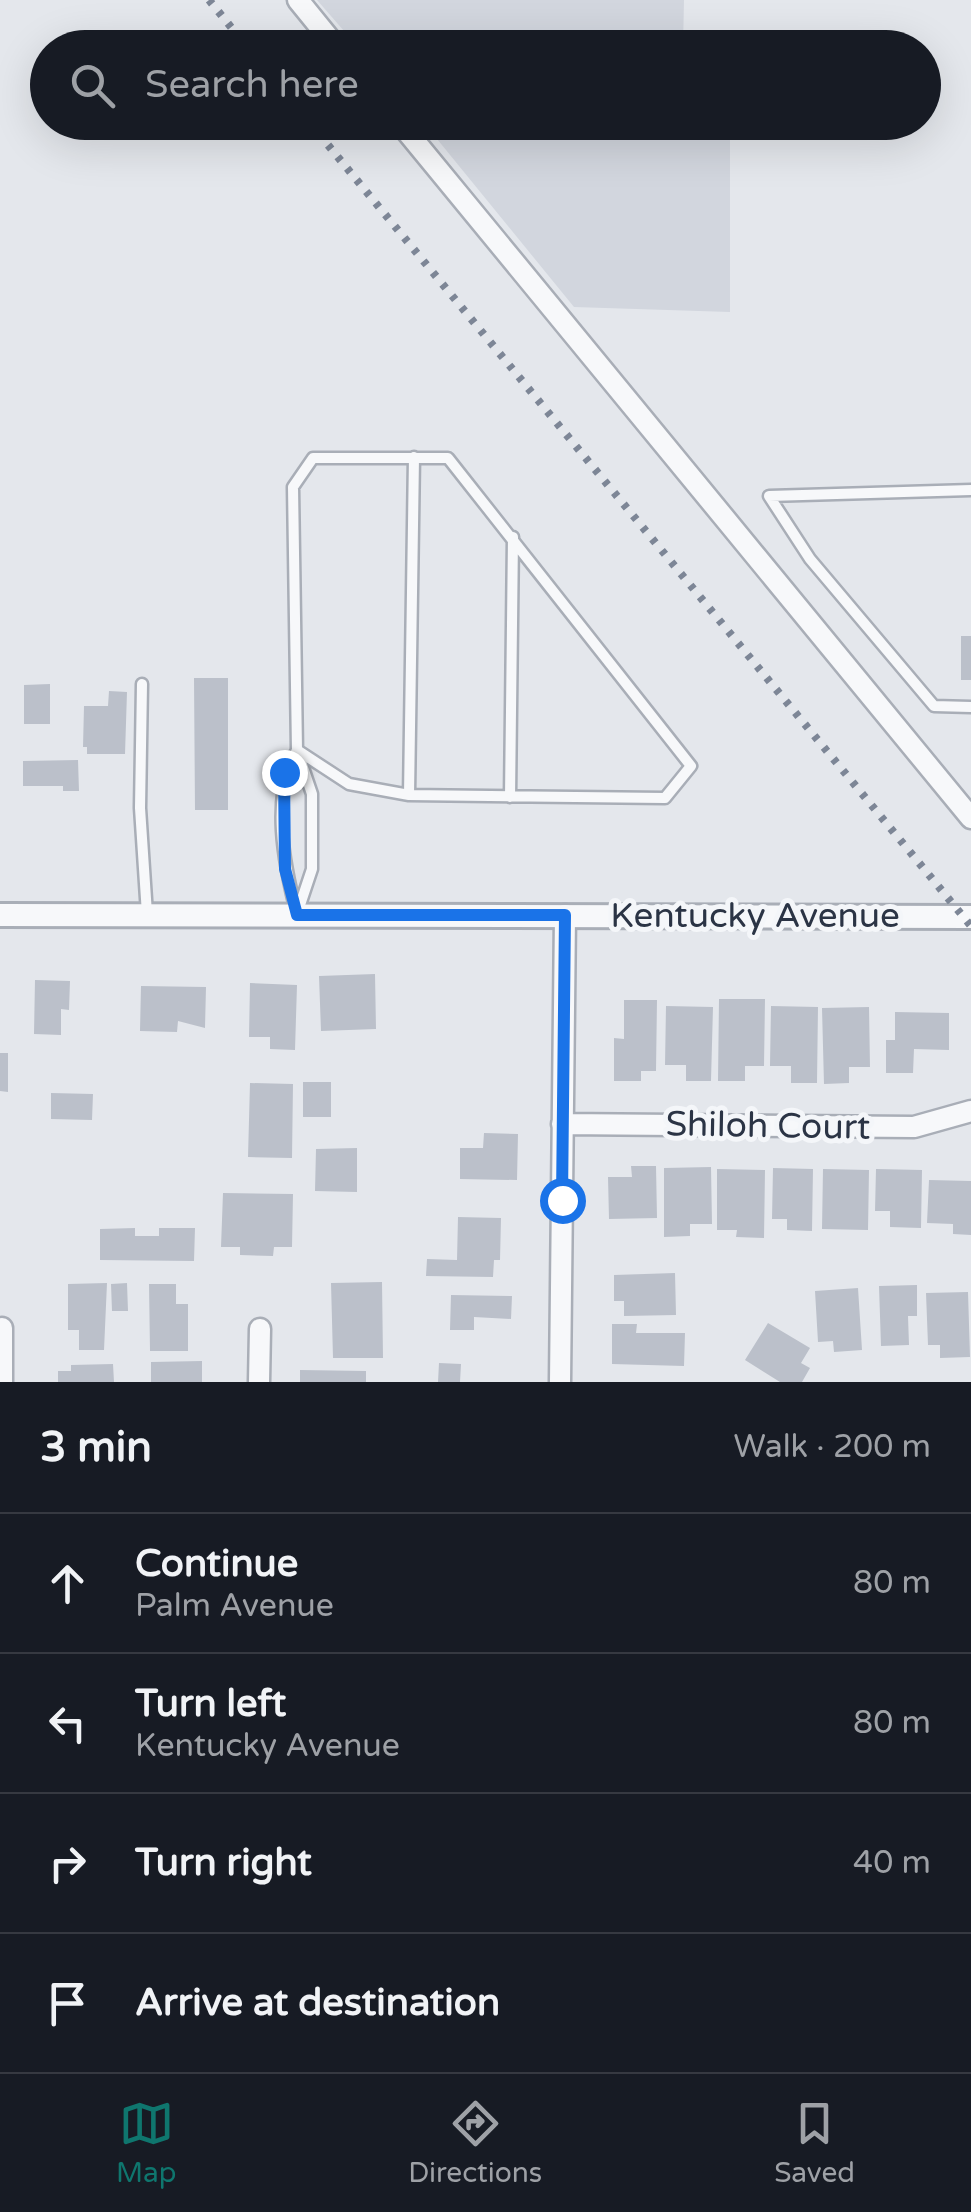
<!DOCTYPE html>
<meta charset="utf-8">
<style>
body{margin:0;font-family:"Varela Round",sans-serif;background:#20242c;color:#f1f3f6}
.stop{position:absolute;width:30px;height:30px;margin:-22px;border:8px solid #1a73e8;border-radius:50%;background:#fff}
.stop.end{background:#1a73e8;border-color:#fff;box-shadow:0 2px 10px #0008}
.list{margin:0;padding:0;list-style:none}
h2{display:flex;justify-content:space-between;align-items:center;height:130px;margin:0;padding:0 40px;font-size:42px}
h2 small{font-size:32px;font-weight:400;color:#9ea1a6}
.list li{display:grid;grid-template-columns:65px 1fr auto;gap:30px;align-items:center;box-sizing:border-box;height:140px;padding:0 40px;border-top:2px solid #363941}
.list b{display:block;font-size:38px;white-space:nowrap}
.list p{margin:0;font-size:32px;white-space:nowrap;color:#9ea1a6}
.list em{font-size:32px;font-style:normal;color:#9ea1a6}
.icon{flex:none;width:55px;height:55px;fill:none;stroke:currentColor;stroke-width:2;stroke-linecap:round;stroke-linejoin:round}
.map{position:relative;flex:none;width:971px;height:1382px;overflow:hidden}
.search{position:absolute;background:#171b24;box-shadow:0 10px 40px #0002;left:30px;right:30px;top:30px;height:110px;display:flex;align-items:center;gap:25px;box-sizing:border-box;padding:0 35px;border-radius:55px;color:#9ea1a6;font-size:38px}
.sheet{height:690px;background:#171b24}
nav{display:flex;justify-content:space-around;align-items:center;box-sizing:border-box;height:140px;border-top:2px solid #363941;background:#171b24;font-size:28px;color:#9ea1a6}
nav a{display:grid;justify-items:center;gap:5px}
nav .on{color:#0f766e}
.map>svg:first-child{display:block}
</style>
<div class="map">
<svg width="971" height="1382" viewBox="0 0 971 1382">
<rect width="100%" height="100%" fill="#e4e7ec"/>
<path fill="#d2d6de" d="M317,0H684L683,47H358Z
M424,123H730V312L574,307Z"/>
<path fill="#bbc0ca" d="M961,636H971V680H961Z
M194,678H228V810H195Z
M50,684V724H24V685Z
M109,691L127,692L125,754H87V747H83L84,706H108Z
M78,760L79,791H63V786H23V761Z
M375,974L376,1029L321,1031L319,976Z
M35,980L70,981L69,1010L61,1009V1035L34,1034Z
M250,983L297,985L295,1050L270,1049V1037H249Z
M141,986L206,987L205,1028L178,1021L177,1032L140,1031Z
M719,999H765L764,1066H745V1081H718Z
M624,1000H657L656,1071H641V1081H614V1038L624,1039Z
M666,1006L713,1007L711,1081H686V1065H665Z
M771,1006L818,1007L817,1083H791V1066H770Z
M869,1007L870,1067H849V1083L824,1084L822,1008Z
M895,1012L949,1013V1050L914,1049L913,1073H886V1040H895Z
M0,1053H8V1092L0,1091Z
M303,1082H331V1117H303Z
M250,1083L293,1084L292,1158L248,1157Z
M51,1093L93,1094L92,1120L51,1119Z
M484,1133L518,1134L517,1180L460,1179V1148H483Z
M357,1148V1192L315,1191L316,1149Z
M631,1166H656L657,1218L609,1219L608,1177H632Z
M711,1167L712,1224H690V1236L664,1237V1168Z
M773,1168L813,1169L812,1231L787,1230V1219H772Z
M717,1169L765,1170L764,1238L736,1237L737,1230H717Z
M823,1169L869,1170L868,1230L822,1229Z
M876,1169L922,1170L921,1228L890,1227V1211H875Z
M929,1180L971,1181V1235L953,1234V1224L927,1223Z
M223,1193L293,1194L292,1247H274L273,1256L240,1255V1247H221Z
M458,1217L501,1218L500,1260H494L493,1277L426,1276L427,1259L457,1260Z
M135,1228V1236H159V1228H195L194,1261L100,1260V1229Z
M675,1273L676,1315L624,1316V1301H614V1275Z
M382,1282L383,1358H333L331,1283Z
M107,1283L104,1350H79V1330H68V1284Z
M127,1283L128,1311H112L111,1284Z
M149,1284H176V1304H188V1351H150Z
M917,1285V1316H908L909,1345L881,1346L879,1286Z
M858,1288L862,1350L834,1352L833,1341L818,1342L815,1291Z
M968,1292L970,1357L940,1358V1345H928L926,1293Z
M451,1295L512,1296L511,1319L474,1317V1330H450Z
M768,1323L810,1348L801,1363L810,1368L802,1382H780L745,1360Z
M612,1324H637L636,1333H685L684,1366L612,1364Z
M202,1361V1382H151V1362Z
M439,1363L461,1364L460,1382H438Z
M113,1364L114,1382H58V1371H71V1365Z
M300,1370L366,1371V1382H300Z"/>
<g fill="none" stroke-linecap="round" stroke-linejoin="round">
<g stroke="#a9aeb7" stroke-width="15">
<path id="service" d="M971,490L769,496L810,559L934,706L971,707
M142,684L140,808L147,914
M409,795L414,457
M510,797L513,537
M297,915C284,865 270,796 297,750L349,784L409,795L665,798L691,766L448,458H313L293,487L297,750L312,794V869L297,914"/>
</g>
<g stroke="#a9aeb7" stroke-width="25">
<path id="minor" d="M298,0L337,48
M399,122L971,818
M562,1124L914,1127L971,1111
M2,1382V1328
M259,1382L260,1329
M560,1382L565,915"/>
</g>
<g stroke="#a9aeb7" stroke-width="28">
<path id="tertiary" d="M0,915L971,917"/>
</g>
<use href="#service" stroke="#f7f8fa" stroke-width="10"/>
<use href="#minor" stroke="#f7f8fa" stroke-width="20"/>
<use href="#tertiary" stroke="#f7f8fa" stroke-width="22"/>
<path stroke="#7d8696" stroke-width="8" stroke-dasharray="5 10" stroke-linecap="butt" d="M209,0L248,48
M309,122L971,926"/>
</g>
<g fill="none" stroke-linecap="round" stroke-linejoin="round">
<path stroke="#1a73e8" stroke-width="12" d="M284,772L285,869L297,915H565L562,1200"/>
</g>
<g text-anchor="middle" dominant-baseline="central" stroke-width="10" stroke-linejoin="round" paint-order="stroke">
<g font-size="35" fill="#2b3445" stroke="#f4f6f9">
<text x="755" y="916">Kentucky Avenue</text>
<text transform="translate(768 1126) rotate(1)">Shiloh Court</text>
</g>
</g>
</svg>
<div class="stop" style="left:562px;top:1200px"></div>
<div class="stop end" style="left:284px;top:772px"></div>
<div class="search"><svg class="icon" aria-label="search" viewBox="0 0 24 24"><circle cx="10" cy="10" r="6"/><path d="M15 15l6 6"/></svg>Search here</div>
</div>
<section class="sheet">
<h2>3 min<small>Walk · 200 m</small></h2>
<ul class="list">
<li><svg class="icon" aria-label="ahead" viewBox="0 0 24 24"><path d="M12 20V5M6 11l6-6 6 6"/></svg><div><b>Continue</b><p>Palm Avenue</p></div><em>80 m</em></li>
<li><svg class="icon" aria-label="left" viewBox="0 0 24 24"><path d="M17 20v-9H6M10 6l-5 5 5 5"/></svg><div><b>Turn left</b><p>Kentucky Avenue</p></div><em>80 m</em></li>
<li><svg class="icon" aria-label="right" viewBox="0 0 24 24"><path d="M7 20v-9h11M14 6l5 5-5 5"/></svg><div><b>Turn right</b></div><em>40 m</em></li>
<li><svg class="icon" aria-label="arrive" viewBox="0 0 24 24"><path d="M6 21V4h12l-3 4 3 4H6"/></svg><div><b>Arrive at destination</b></div></li>
</ul>
</section>
<nav>
<a class="on"><svg class="icon" aria-label="map" viewBox="0 0 24 24"><path d="M3 6l6-2 6 2 6-2v14l-6 2-6-2-6 2zM9 4v14M15 6v14"/></svg>Map</a>
<a><svg class="icon" aria-label="directions" viewBox="0 0 24 24"><path d="M12 3l9 9-9 9-9-9zM9 14v-3h6M13 9l2 2-2 2"/></svg>Directions</a>
<a><svg class="icon" aria-label="saved" viewBox="0 0 24 24"><path d="M7 4h10v16l-5-4-5 4z"/></svg>Saved</a>
</nav>
